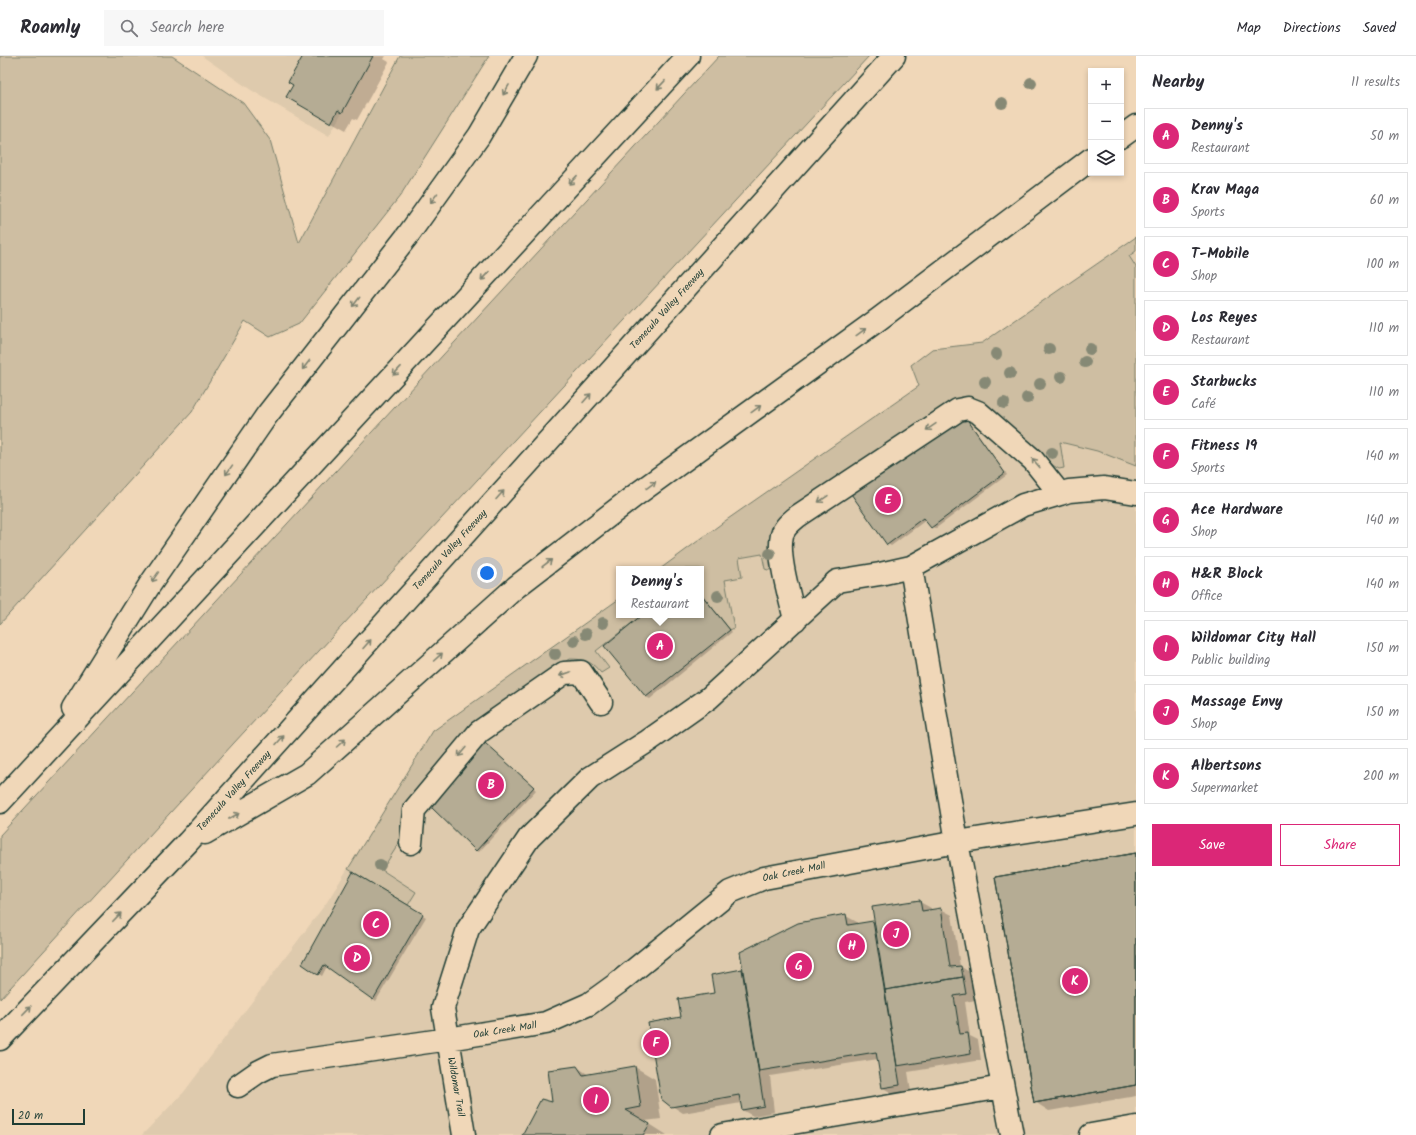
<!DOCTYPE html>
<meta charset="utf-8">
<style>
body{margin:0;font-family:Kalam,sans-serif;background:#f7f7f7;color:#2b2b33}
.controls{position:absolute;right:12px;top:12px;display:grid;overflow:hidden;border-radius:0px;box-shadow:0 2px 6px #0003}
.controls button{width:36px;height:36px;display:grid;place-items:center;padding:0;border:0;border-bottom:1px solid #e1e1e2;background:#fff;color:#2b2b33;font:20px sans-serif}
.scale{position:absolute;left:12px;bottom:10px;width:73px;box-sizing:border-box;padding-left:4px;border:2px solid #1f3d34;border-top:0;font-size:11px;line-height:14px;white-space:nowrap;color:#1f3d34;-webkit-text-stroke:3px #f0d7b8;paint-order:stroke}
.you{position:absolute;left:487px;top:517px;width:14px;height:14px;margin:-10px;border:3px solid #fff;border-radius:50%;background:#1a73e8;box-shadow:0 0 0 6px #1a73e833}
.badge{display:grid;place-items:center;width:26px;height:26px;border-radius:50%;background:#db2777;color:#fff;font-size:13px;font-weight:700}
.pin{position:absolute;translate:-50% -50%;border:2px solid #fff;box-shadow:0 1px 4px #0006}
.popup{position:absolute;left:616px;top:510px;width:88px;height:52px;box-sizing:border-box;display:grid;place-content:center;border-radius:0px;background:#fff;filter:drop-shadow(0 1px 3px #0005);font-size:13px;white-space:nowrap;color:#7c7c81}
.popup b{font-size:15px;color:#2b2b33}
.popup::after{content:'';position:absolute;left:50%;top:100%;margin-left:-8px;border:8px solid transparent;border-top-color:#fff}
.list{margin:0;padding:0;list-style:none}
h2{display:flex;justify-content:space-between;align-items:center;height:52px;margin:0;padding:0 16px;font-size:17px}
h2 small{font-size:13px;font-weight:400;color:#7c7c81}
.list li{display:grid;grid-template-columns:26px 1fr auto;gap:12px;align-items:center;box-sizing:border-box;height:56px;margin:0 8px 8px;padding:0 8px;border:1px solid #e1e1e2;border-radius:0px}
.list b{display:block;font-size:15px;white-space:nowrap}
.list p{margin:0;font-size:13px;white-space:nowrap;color:#7c7c81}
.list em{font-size:13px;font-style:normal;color:#7c7c81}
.actions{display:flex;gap:8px;padding:12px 16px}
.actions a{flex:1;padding:9px 0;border:1px solid #db2777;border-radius:0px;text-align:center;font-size:14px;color:#db2777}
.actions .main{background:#db2777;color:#fff}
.icon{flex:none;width:22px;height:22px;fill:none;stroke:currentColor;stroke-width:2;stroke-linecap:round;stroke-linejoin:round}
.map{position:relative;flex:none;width:1136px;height:1079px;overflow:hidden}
header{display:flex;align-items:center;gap:24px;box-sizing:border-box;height:56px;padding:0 20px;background:#fff;border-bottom:1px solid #e1e1e2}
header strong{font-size:19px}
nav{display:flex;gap:22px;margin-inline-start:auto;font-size:14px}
.search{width:280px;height:36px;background:#f7f7f7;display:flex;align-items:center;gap:10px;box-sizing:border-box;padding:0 14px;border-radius:0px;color:#7c7c81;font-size:15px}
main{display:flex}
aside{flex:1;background:#fff}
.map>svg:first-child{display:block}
</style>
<header>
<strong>Roamly</strong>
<div class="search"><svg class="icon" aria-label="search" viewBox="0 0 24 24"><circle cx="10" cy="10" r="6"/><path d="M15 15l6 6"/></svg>Search here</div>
<nav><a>Map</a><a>Directions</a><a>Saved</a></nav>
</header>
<main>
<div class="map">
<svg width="1136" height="1079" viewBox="0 0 1136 1079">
<rect width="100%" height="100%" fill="#f0d7b8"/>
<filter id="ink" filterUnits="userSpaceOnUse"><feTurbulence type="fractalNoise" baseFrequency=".025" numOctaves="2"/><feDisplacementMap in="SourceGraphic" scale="8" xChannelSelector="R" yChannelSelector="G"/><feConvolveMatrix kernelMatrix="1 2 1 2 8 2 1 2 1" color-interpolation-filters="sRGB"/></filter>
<g filter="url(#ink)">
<path fill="#decaad" d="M202,0H373L329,80L251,34Z
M1136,181V1079H142L184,1036L327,846L433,675L619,543V559H701V513H660L725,465L919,330L911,309L932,293L982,287Z"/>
<path fill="#cebea2" stroke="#767e6b" d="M0,0H172L243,47L270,84L299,187L400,0H489L400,140L299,268L270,281L245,265L192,356L0,568Z
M719,0H869L233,688L0,943V779Z
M1136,181V195L1129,200L1136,211V410L1097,395L1060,386L1064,412L1059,413L1054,410L1008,368L957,343L947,348L791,456L777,513L768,514L765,513L762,498L739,502L742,521L725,524L734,572L730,574L701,538V513H660L725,465L919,330L911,309L932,293L982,287Z
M619,543V559H642L596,595L609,612L601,617C591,605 585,603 569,603L482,663L401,784L382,814L416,836L408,849L348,813L433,675Z"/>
<path fill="#0003" d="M304,0H386L384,3L389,6L357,64L353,62L346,74L287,41L294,29Z
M966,363L969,365L1007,419L935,473L926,464L891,490L888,488Z
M701,537L732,576L650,643L646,641L606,590L644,559H701Z
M485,688L536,734L479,796L476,794Z
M1136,798V1040L1049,1055L1035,1046Z
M353,818L426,861L376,945L327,910L322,920L303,908Z
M920,846L931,852V854L941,853L952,859L960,910L971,917L976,944L965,946L970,980L978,984L981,1004L908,1016L911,1035L894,1038L883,1032L878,1003L770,1020L774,1056L753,1060L742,1054L741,1047L683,1057L672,1050L682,962L715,937L712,919L744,914L846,860L857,866V869L874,866Z
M577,1011L589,1019L635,1011L655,1023L661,1063L645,1065L667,1079H523L553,1047Z"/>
<path fill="#b5ac94" stroke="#1f3d34" d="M303,0H373L342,57L338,54L331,67L286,41L293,29L288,26Z
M966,362L1005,417L931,472L923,462L887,489L849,435Z
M701,538L730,574L646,641L604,590L642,559H701Z
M485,687L534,731L476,795L429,749Z
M1136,797V1029L1034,1047L995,821Z
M1136,797V1029L1034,1047L995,821Z
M353,816L423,858L373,944L324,909L318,919L302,908Z
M920,844L922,855L941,852L950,911L961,910L963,921L885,934L872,851Z
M846,858L848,869L873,865L900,1029L882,1032L876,996L759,1015L740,896L798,867Z
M742,913L764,1050L742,1054L739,1039L671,1051L661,1043L648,967L681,961L678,943L714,937L711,919Z
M963,921L966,938L954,940L960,978L968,977L971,998L897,1010L885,934Z
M577,1010L583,1019L635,1010L641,1051L626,1054L650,1068L643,1079H522L541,1043L552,1046L548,1014Z"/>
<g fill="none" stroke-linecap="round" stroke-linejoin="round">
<g stroke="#1f3d34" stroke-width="25">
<path id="minor" d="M911,511L957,786L1012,1079
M795,564C790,541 777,501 782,479C784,471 792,465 798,460L958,354L968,352L978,356L1033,404L1060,438
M411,787L414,754L479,676L564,617L581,616L601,646
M238,1030L258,1016L272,1009L448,983L546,967L589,948L618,927L730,836L764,822L957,786L1136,758
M464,1079L443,952L468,873L529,782L590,722L648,685L709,642L837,525L880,518L911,511L1023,449L1060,438L1069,435L1104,432L1136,437
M722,1079L1002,1031
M1091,1079L1136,1071"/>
</g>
<g stroke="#1f3d34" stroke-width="25">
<path id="highway" d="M1121,81L1136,70
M73,652L149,530L267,359L408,179L479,80L526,0
M0,746L688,0
M205,777L307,718L516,531L637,438L879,263L1091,103
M0,983L188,786L894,0"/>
</g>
<use href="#minor" stroke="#f0d7b8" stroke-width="22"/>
<use href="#highway" stroke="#f0d7b8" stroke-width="22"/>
</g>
<g fill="#868975">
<circle cx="1031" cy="27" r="6"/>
<circle cx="1002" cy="47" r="6"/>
<circle cx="1049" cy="293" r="6"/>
<circle cx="1090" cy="293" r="6"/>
<circle cx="996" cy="298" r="6"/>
<circle cx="1085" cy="306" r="6"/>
<circle cx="1010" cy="317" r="6"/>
<circle cx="1061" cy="321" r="6"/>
<circle cx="985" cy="326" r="6"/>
<circle cx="1040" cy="328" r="6"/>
<circle cx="1027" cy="342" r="6"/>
<circle cx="1004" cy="347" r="6"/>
<circle cx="1052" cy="397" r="6"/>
<circle cx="770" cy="498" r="6"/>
<circle cx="718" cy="540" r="6"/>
<circle cx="603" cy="567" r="6"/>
<circle cx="586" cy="578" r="6"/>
<circle cx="574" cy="585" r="6"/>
<circle cx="555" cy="598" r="6"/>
<circle cx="380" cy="809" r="6"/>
</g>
<defs><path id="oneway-shaft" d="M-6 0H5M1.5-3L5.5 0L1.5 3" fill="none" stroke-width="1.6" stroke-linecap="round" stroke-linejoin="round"/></defs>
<g stroke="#7d826f">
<use href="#oneway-shaft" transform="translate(661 29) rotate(133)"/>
<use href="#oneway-shaft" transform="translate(506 34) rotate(121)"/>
<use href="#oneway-shaft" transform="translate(573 124) rotate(133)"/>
<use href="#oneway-shaft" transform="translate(434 142) rotate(126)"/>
<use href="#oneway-shaft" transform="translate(485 220) rotate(133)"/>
<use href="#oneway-shaft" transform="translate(356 246) rotate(128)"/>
<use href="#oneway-shaft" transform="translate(861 276) rotate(-36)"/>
<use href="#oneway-shaft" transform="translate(306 309) rotate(128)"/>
<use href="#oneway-shaft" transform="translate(397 315) rotate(133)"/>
<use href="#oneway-shaft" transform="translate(587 342) rotate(-48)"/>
<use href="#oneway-shaft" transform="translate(756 353) rotate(-36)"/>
<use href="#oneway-shaft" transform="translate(931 371) rotate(146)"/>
<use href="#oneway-shaft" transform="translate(1036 407) rotate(-130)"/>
<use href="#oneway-shaft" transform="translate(229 414) rotate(125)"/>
<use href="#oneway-shaft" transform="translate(651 429) rotate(-36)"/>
<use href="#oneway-shaft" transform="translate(500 439) rotate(-48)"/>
<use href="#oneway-shaft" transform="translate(823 443) rotate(146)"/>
<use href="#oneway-shaft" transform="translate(547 507) rotate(-37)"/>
<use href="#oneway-shaft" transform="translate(155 521) rotate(125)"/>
<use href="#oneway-shaft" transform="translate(367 588) rotate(-48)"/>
<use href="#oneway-shaft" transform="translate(438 601) rotate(-42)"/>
<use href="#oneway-shaft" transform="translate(565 618) rotate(161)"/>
<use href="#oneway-shaft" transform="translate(280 684) rotate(-48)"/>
<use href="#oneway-shaft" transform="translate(341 687) rotate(-42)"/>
<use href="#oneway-shaft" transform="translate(462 696) rotate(130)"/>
<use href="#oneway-shaft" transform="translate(234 760) rotate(-30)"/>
<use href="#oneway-shaft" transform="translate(117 861) rotate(-46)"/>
<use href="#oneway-shaft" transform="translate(27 954) rotate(-46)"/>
</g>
</g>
<g text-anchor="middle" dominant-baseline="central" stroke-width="4" stroke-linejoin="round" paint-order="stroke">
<g font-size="10" fill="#1f3d34" stroke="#f0d7b8">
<text transform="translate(667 253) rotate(-48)">Temecula Valley Freeway</text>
<text transform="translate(450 494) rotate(-48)">Temecula Valley Freeway</text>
<text transform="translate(234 735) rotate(-48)">Temecula Valley Freeway</text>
<text transform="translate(794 816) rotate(-12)">Oak Creek Mall</text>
<text transform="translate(505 974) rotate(-9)">Oak Creek Mall</text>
<text transform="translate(456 1031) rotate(80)">Wildomar Trail</text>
</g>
</g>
</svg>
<div class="controls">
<button>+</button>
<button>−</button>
<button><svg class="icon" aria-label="layers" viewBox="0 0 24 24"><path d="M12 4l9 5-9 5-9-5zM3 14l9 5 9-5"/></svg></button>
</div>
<div class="scale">20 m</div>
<div class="you"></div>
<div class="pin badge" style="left:660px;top:590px">A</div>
<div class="popup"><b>Denny's</b>Restaurant</div>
<div class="pin badge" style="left:491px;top:729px">B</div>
<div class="pin badge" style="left:376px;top:868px">C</div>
<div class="pin badge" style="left:357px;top:902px">D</div>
<div class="pin badge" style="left:888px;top:444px">E</div>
<div class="pin badge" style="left:656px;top:987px">F</div>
<div class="pin badge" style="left:799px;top:910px">G</div>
<div class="pin badge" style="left:852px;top:890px">H</div>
<div class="pin badge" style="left:596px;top:1044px">I</div>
<div class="pin badge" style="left:896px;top:878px">J</div>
<div class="pin badge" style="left:1075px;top:925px">K</div>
</div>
<aside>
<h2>Nearby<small>11 results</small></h2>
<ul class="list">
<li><span class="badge">A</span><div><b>Denny's</b><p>Restaurant</p></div><em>50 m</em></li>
<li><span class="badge">B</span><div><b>Krav Maga</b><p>Sports</p></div><em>60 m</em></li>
<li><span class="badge">C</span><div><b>T-Mobile</b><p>Shop</p></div><em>100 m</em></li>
<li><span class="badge">D</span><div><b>Los Reyes</b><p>Restaurant</p></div><em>110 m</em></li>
<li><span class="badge">E</span><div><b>Starbucks</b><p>Café</p></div><em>110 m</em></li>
<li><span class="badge">F</span><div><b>Fitness 19</b><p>Sports</p></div><em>140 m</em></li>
<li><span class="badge">G</span><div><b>Ace Hardware</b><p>Shop</p></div><em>140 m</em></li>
<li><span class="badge">H</span><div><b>H&amp;R Block</b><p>Office</p></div><em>140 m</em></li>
<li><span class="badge">I</span><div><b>Wildomar City Hall</b><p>Public building</p></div><em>150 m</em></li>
<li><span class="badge">J</span><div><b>Massage Envy</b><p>Shop</p></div><em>150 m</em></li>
<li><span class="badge">K</span><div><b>Albertsons</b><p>Supermarket</p></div><em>200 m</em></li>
</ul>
<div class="actions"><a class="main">Save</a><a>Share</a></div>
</aside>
</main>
